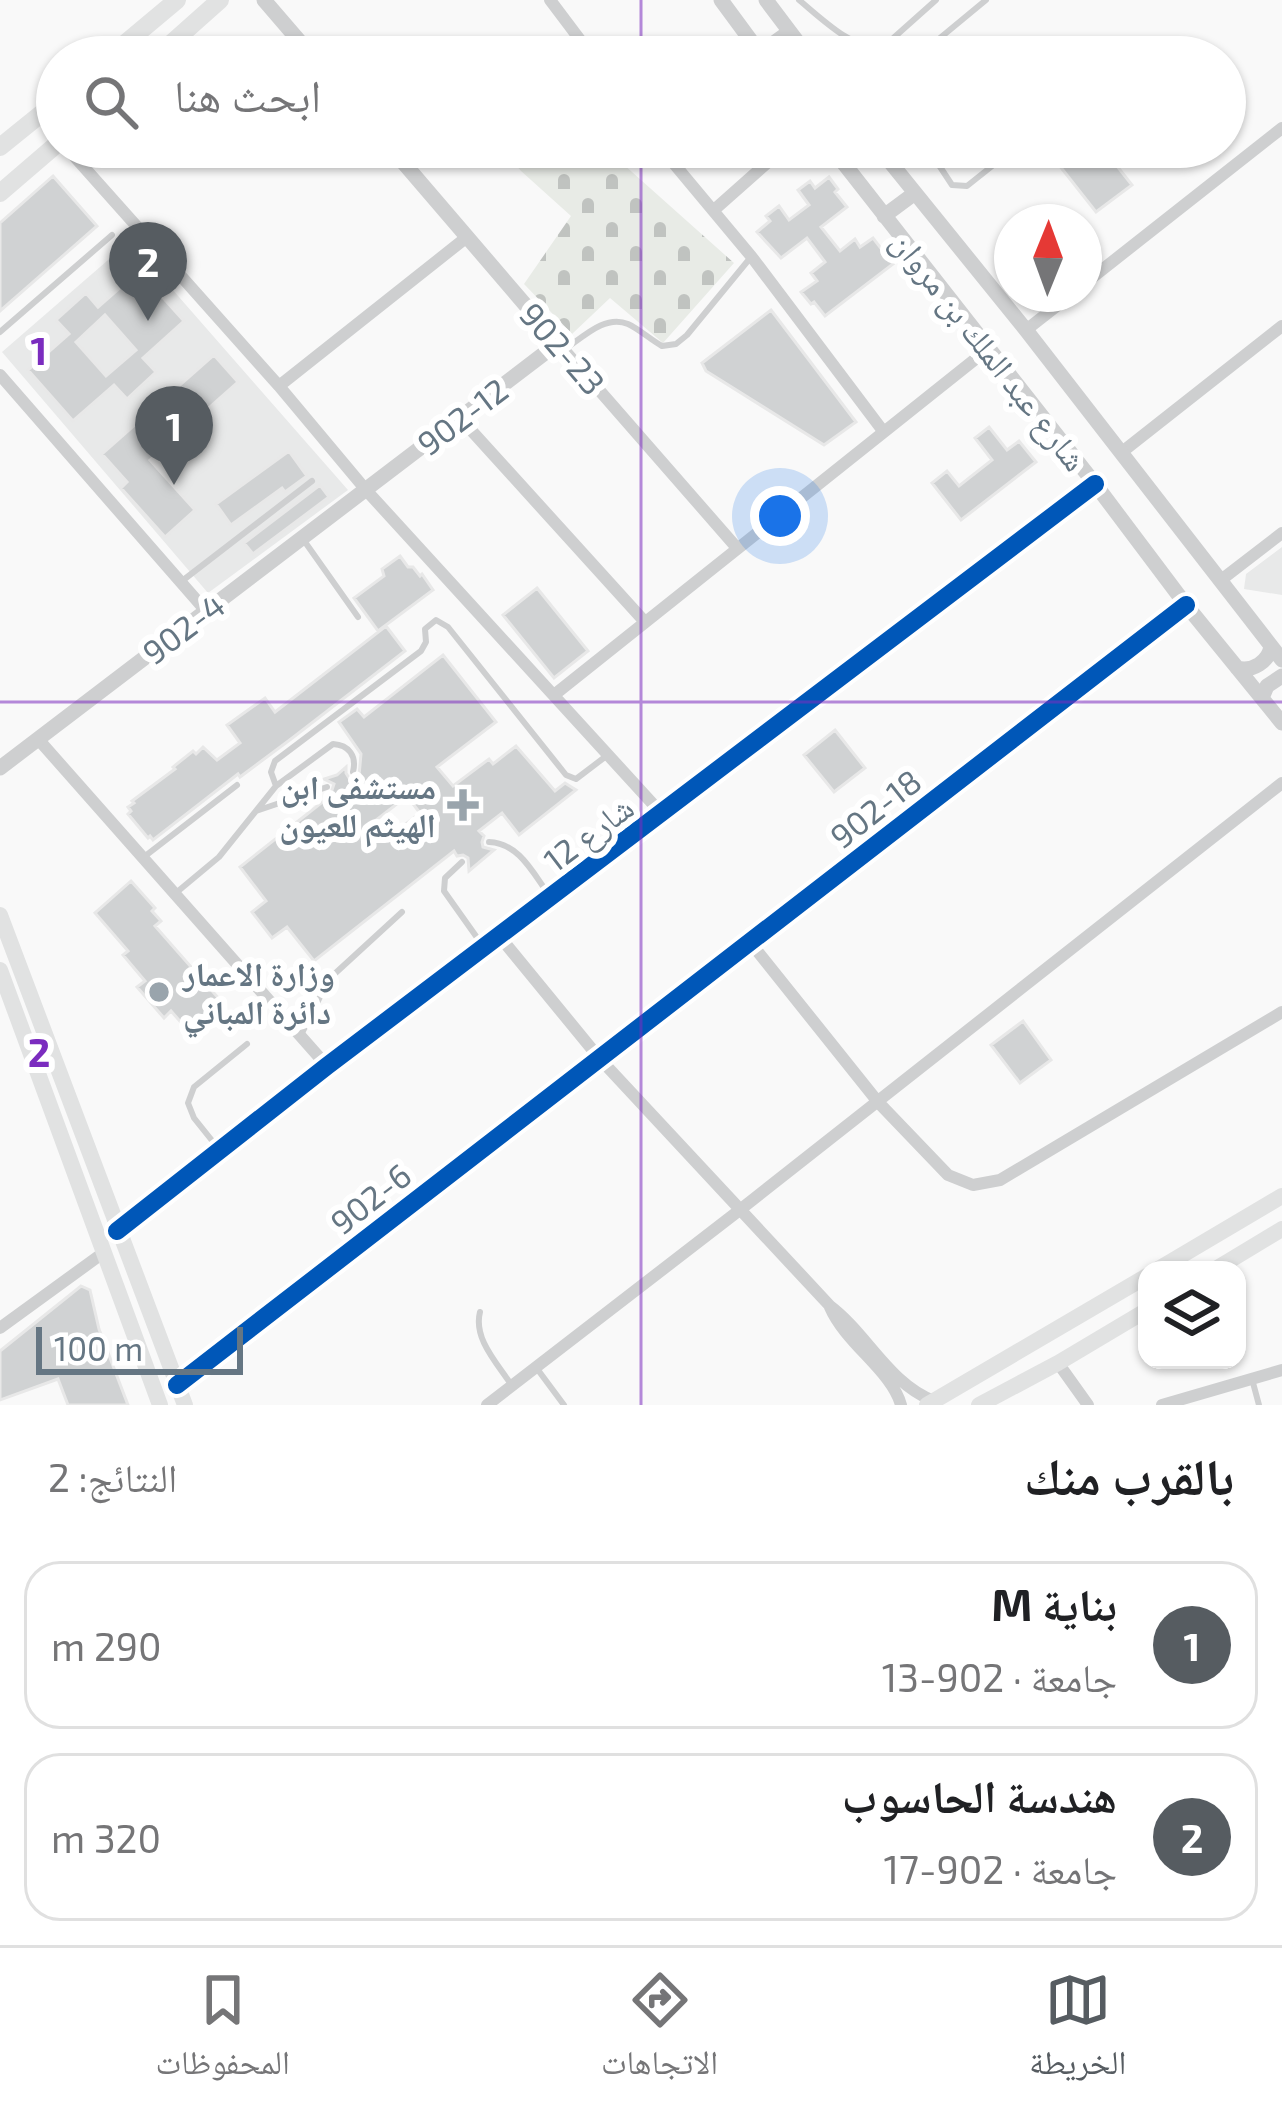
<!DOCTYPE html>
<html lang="ar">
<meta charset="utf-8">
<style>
body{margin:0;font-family:"Exo 2","Noto Naskh Arabic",sans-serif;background:#f2f2f2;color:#202124;direction:rtl}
.controls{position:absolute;right:36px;bottom:36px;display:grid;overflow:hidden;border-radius:24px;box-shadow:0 3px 9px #0004}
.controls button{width:108px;height:108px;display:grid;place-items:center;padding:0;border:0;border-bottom:3px solid #e0e0e0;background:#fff;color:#202124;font:60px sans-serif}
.compass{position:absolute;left:994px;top:204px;width:108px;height:108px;border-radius:50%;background:#fff;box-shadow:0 3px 9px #0004;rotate:1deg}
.scale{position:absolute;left:36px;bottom:30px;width:207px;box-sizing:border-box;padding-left:12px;border:6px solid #657683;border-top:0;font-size:33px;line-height:42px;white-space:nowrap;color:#657683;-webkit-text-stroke:9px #fff;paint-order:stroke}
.you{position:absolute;left:780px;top:516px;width:42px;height:42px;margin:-30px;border:9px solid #fff;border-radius:50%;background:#1a73e8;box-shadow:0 0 0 18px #1a73e833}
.badge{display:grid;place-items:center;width:78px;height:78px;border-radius:50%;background:#565c61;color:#fff;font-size:39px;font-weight:700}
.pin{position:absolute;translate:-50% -99px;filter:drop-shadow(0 3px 6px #0008)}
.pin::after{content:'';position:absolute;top:63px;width:42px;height:36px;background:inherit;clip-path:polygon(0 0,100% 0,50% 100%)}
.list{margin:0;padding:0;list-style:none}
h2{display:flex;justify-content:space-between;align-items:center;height:156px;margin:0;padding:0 48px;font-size:51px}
h2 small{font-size:39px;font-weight:400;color:#757577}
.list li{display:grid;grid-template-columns:78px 1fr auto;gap:36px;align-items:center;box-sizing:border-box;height:168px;margin:0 24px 24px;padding:0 24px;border:3px solid #e0e0e0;border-radius:36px}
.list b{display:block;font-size:45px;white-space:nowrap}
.list p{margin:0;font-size:39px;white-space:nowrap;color:#757577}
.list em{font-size:39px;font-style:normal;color:#757577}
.icon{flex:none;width:66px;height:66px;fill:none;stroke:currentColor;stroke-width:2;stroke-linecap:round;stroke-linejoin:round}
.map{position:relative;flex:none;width:1282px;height:1405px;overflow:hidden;direction:ltr}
.search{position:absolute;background:#fff;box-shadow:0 3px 9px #0004;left:36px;right:36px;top:36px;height:132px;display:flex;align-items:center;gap:30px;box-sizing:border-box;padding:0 42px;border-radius:66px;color:#757577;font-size:45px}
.sheet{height:540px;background:#fff}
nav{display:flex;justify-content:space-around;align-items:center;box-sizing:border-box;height:168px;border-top:3px solid #e0e0e0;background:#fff;font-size:33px;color:#757577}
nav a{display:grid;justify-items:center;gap:6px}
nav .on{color:#565c61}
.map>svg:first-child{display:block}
</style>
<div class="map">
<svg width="1282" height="1405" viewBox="0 0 1282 1405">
<defs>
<pattern id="cemetery-stones" width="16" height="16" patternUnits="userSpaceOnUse" patternTransform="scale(3)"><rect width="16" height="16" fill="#e8ebe6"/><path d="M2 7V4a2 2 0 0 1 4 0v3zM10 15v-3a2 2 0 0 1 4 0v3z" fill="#c0c3c0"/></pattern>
</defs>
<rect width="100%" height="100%" fill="#f9f9f9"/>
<path fill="#e8e9e9" d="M130,241L348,490L208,593L2,352Z
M1282,547V595L1244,589L1246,574Z"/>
<path fill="url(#cemetery-stones)" d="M501,147H604L734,263L663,343L610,298L572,334L524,284L571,216L521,171Z"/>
<path fill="#d0d2d3" stroke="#e8e8e8" stroke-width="3" fill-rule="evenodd" d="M1073,147H1102L1132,185L1096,212L1055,160Z
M53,176L97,226L0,311V223Z
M829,177L838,189L835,192L847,207L821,227L840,251L855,239L860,247L873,238L893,264L825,316L814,302L811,304L801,292L817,281L811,273L825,262L807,238L781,258L757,232L770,221L766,216L779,206L789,220L809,205L798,190L810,181L815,188Z
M139,271L184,321L143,358L156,372L127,399L114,385L73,421L28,370L69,334L56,320L86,293L98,307ZM105,315L136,350L106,376L76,342Z
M771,310L856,422L824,445L706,371L702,363Z
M214,355L238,382L150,460L195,510L165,537L121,488L127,482L102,454Z
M989,427L1007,450L1019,441L1036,462L961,520L932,483L947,471L959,486L992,460L975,438Z
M289,451L307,476L285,492L282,488L231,525L216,504Z
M320,485L329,497L253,554L244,543Z
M400,556L408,567H413L420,576L422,574L433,590L378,631L354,598L384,576L382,569Z
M537,588L588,651L554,678L503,615Z
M386,626L405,651L291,739L240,777L238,774L153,840L150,836L148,838L128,814L131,811L128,807L134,803L132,801L175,769L173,767L193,751L196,754L203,747L217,760L240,743L227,725L265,698L275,712Z
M443,655L496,722L437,767L453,786L489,759L493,764L516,746L555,791L565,783L576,790L519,835L502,813L479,831L484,836L482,842L483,847L494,850L469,871L468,858L463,855L457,856L454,851L314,961L287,927L272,938L252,912L266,901L240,867L330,796L334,784L324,779L337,775L346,767V773L349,778L355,779L359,776L361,754L339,722L357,709L364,717ZM407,796L420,813L384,841L371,824Z
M835,730L865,768L834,792L804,755Z
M131,881L155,908L152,911L161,921L155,926L221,1001L209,1011L214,1016L192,1035L171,1011L164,1018L137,987L145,981L123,955L128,951L95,913Z
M1023,1021L1051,1060L1020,1083L991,1045Z
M81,1286L90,1290L99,1329L128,1405H68L58,1379L0,1400V1351Z"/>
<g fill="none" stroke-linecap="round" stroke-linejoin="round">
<path stroke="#cecfd0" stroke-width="6" d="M799,0C822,19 851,48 881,49L936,0
M844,57L861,46
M917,57L986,0
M927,147L952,185L967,186L1016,147
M0,332L112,235
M564,350C582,338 605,314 628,324C639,329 651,340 662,346L676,344L687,335L751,257
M305,542L358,617
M182,581L312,481
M276,786L271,772L275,761L421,651L426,642L425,629L436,620L448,627L566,775L576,779L605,757
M256,811L327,787
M489,842C519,843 533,873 549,895
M145,856L237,785
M462,862L445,878L444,891L483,946
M177,892L219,857L276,786L333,744C349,745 357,756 353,772
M302,1033L329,979L402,912
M218,1148L194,1118L188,1103L194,1087L247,1044
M480,1312C473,1339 498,1364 512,1386
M538,1370L564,1405
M1252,1379L1259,1405"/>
<path stroke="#cecfd0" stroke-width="12" d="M550,0L593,57
M66,147L279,386L366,490L662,814
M660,147L751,256L883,431
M714,210L785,147
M1084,284L1282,128
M1026,330L1072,294
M558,343L737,548
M0,375L206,611
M279,386L467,237
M460,418L645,622
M1122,452L1282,326
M1221,580L1282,533
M554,695L988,349
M38,739L327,1066
M500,937L600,1059L830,1306C867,1334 889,1384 934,1401
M750,942L878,1102L948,1175L973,1185L1000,1180L1282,1012
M117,1231L327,1066L1095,484
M830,1307C846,1344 892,1371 901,1405
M0,1328L103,1253
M1058,1363L1088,1405
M177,1385L1186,605
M487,1405L741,1209L1282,783
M1162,1405L1282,1370"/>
<path stroke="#cecfd0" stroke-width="15" d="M264,0L313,57
M721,0L763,57
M766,0L809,57
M760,53L789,32
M831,147L1095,484L1186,605L1282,723
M878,147L1026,330L1282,660
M884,216L915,193
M1237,668C1252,672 1269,662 1271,646
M1262,698L1267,686L1282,676
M0,768L558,343L390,147"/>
<path stroke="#e1e2e2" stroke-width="16" d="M0,915L185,1405
M0,970L160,1405
M1157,1270L1282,1196
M1214,1270L1282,1229
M927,1405L1147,1276
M979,1405L1058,1363L1147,1310"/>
<path stroke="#e1e2e2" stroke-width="18" d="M109,57L177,0
M156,57L220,0
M0,147L57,101
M0,193L57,144"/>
<g stroke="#fff" stroke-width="26">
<path id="cycleway" d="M117,1231L327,1066L1095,484
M177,1385L1186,605"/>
</g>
<use href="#cycleway" stroke="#0057b8" stroke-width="18"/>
</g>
<path fill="none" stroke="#7b2cbf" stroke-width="3" stroke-opacity="0.55" d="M641,0V57M641,147V1405M0,702H1282"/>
<g fill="#99a4ac" stroke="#fff" stroke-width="4.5">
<path d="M457 787h12v12h12v12h-12v12h-12v-12h-12v-12h12z"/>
<circle cx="159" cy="992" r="12"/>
</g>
<g text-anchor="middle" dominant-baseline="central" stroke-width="12" stroke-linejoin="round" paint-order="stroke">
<g font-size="33" fill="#657683" stroke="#fff">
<text transform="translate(563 348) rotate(49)">902-23</text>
<text transform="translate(990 350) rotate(52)">شارع عبد الملك بن مروان</text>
<text transform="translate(462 416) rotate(-37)">902-12</text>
<text transform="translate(183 628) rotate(-37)">902-4</text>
<text transform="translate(875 808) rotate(-38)">902-18</text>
<text transform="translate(588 833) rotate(-37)">شارع 12</text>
<text transform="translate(370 1198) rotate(-38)">902-6</text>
</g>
<g font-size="33" font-weight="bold" fill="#657683" stroke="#fff" text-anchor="end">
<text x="436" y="786">مستشفى ابن<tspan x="436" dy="38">الهيثم للعيون</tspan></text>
<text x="183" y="973" text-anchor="start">وزارة الاعمار<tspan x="183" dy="38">دائرة المباني</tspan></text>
</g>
</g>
<g font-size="39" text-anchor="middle" font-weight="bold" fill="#7b2cbf" stroke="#fff" stroke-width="12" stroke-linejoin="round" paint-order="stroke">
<text x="39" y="365">1</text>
<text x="39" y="1067">2</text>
</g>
</svg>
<div class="controls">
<button><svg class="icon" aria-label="layers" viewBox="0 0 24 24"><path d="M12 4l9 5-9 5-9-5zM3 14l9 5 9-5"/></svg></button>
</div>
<svg class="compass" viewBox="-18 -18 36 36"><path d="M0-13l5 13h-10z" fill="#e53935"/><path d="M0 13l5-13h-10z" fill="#757577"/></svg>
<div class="scale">100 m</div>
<div class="you"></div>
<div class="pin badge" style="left:174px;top:485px">1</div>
<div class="pin badge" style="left:148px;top:321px">2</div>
<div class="search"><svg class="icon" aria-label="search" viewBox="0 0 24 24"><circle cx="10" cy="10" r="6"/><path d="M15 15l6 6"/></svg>ابحث هنا</div>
</div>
<section class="sheet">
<h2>بالقرب منك<small>النتائج: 2</small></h2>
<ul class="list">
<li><span class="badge">1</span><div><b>بناية M</b><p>جامعة · 902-13</p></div><em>290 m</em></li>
<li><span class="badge">2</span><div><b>هندسة الحاسوب</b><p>جامعة · 902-17</p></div><em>320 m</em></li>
</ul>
</section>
<nav>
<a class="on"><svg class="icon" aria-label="map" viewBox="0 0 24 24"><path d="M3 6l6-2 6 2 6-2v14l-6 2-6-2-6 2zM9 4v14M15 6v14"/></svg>الخريطة</a>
<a><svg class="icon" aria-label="directions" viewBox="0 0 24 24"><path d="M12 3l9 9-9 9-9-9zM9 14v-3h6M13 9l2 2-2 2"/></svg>الاتجاهات</a>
<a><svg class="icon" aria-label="saved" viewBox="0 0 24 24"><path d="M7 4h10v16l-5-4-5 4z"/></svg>المحفوظات</a>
</nav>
